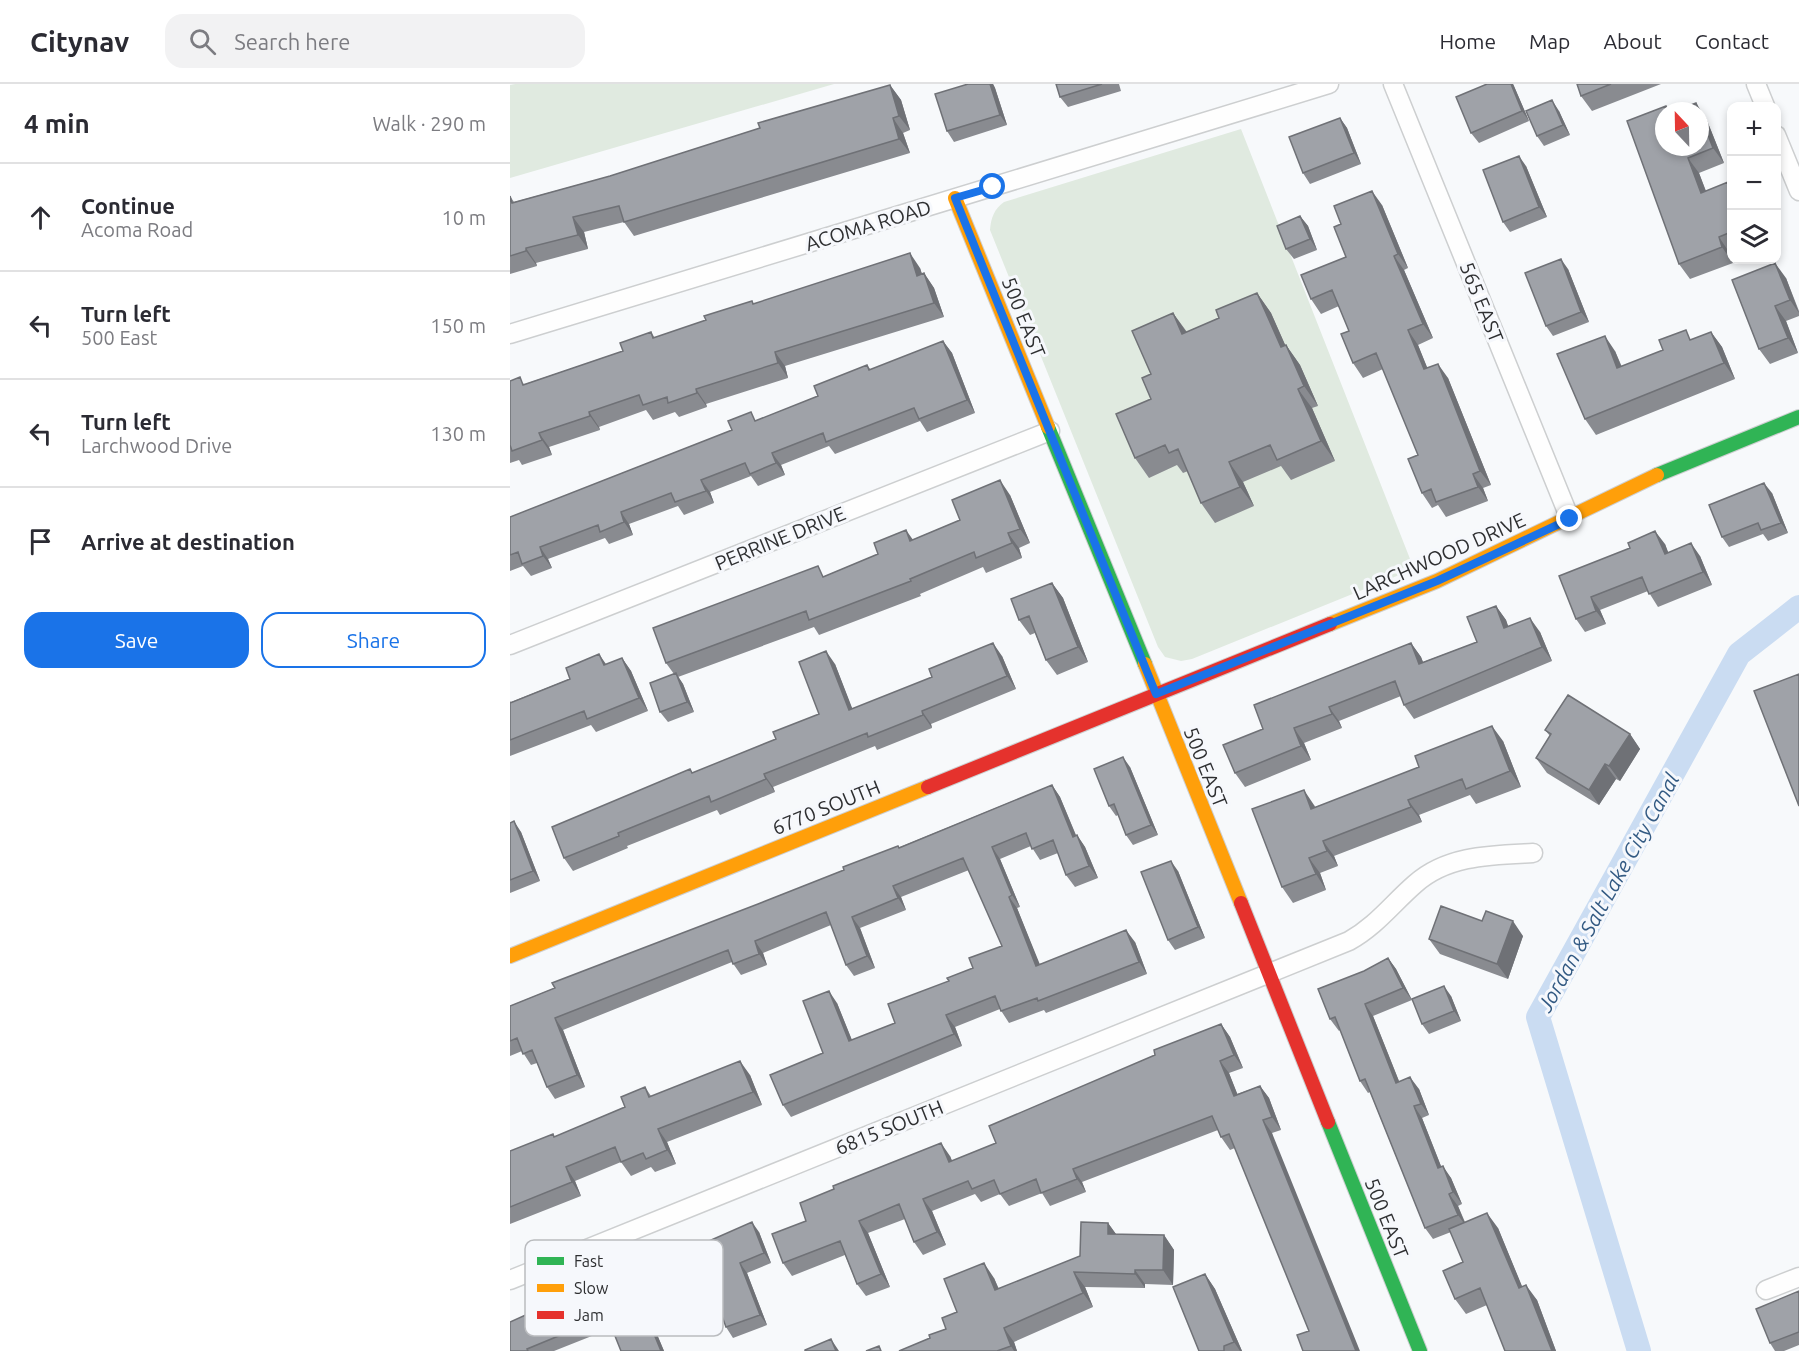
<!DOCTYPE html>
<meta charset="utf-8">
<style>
body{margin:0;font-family:Ubuntu,sans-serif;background:#f2f2f3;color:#2b2b33}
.controls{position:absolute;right:18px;top:18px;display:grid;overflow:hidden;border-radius:12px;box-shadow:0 3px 9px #0003}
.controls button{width:54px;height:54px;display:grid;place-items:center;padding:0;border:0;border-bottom:2px solid #e1e1e2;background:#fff;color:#2b2b33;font:30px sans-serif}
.compass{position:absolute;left:1145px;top:18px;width:54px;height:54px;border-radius:50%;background:#fff;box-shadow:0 3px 9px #0003;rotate:338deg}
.stop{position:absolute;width:18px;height:18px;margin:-14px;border:4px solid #1a73e8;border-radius:50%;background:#fff}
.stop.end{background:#1a73e8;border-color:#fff;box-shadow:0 2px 6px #0008}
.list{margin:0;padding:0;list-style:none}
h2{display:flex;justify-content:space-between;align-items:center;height:78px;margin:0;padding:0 24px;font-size:26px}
h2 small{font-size:20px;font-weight:400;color:#7c7c81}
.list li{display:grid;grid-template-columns:39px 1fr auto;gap:18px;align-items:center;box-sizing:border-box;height:108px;padding:0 24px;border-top:2px solid #e1e1e2}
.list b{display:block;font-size:22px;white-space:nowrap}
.list p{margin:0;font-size:20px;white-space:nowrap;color:#7c7c81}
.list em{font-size:20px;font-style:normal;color:#7c7c81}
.actions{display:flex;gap:12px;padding:18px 24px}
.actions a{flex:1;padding:14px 0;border:2px solid #1a73e8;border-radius:18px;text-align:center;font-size:21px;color:#1a73e8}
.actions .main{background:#1a73e8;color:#fff}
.icon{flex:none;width:33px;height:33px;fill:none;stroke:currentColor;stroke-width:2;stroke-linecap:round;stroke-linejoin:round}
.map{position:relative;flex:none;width:1289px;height:1267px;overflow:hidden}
header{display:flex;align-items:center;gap:36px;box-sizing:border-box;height:84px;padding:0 30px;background:#fff;border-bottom:2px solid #e1e1e2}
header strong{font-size:28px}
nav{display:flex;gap:33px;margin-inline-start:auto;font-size:21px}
.search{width:420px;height:54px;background:#f2f2f3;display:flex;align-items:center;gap:15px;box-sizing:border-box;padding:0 21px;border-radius:18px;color:#7c7c81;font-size:22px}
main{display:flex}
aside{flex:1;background:#fff}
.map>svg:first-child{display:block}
</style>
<header>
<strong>Citynav</strong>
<div class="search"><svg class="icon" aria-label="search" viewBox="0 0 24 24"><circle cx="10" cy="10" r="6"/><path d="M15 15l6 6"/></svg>Search here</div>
<nav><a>Home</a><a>Map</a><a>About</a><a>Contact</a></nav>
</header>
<main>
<aside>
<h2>4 min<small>Walk · 290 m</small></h2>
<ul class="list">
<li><svg class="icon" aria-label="ahead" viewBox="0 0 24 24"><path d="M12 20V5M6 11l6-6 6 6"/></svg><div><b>Continue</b><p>Acoma Road</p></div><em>10 m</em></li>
<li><svg class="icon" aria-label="left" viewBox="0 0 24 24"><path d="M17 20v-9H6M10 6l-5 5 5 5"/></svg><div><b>Turn left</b><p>500 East</p></div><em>150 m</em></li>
<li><svg class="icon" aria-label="left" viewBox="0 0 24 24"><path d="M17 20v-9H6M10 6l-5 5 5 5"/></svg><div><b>Turn left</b><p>Larchwood Drive</p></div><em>130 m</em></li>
<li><svg class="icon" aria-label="arrive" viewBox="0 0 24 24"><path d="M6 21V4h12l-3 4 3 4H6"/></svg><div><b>Arrive at destination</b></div></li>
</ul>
<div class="actions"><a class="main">Save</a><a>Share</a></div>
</aside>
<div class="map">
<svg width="1289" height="1267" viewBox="0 0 1289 1267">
<rect width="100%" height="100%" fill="#f7f9fb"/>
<path fill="#e0eae0" d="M5,0H324L0,94V1Z
M731,45L904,485L682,575L671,577L655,573L648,563L480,146C481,134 484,125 494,118Z"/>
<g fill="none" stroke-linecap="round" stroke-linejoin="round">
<path stroke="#cadcf2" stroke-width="24" d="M1129,1267L1028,933L1229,570L1289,523"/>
<g stroke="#cdcfd0" stroke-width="21">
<path id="street" d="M883,0L1060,435
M1246,0L1255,22
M1266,51L1289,107
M0,250L819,0
M0,561L540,347
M0,1196L839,857C866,842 882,820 905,800C937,771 982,771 1023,769
M1256,1206L1289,1193"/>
</g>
<g stroke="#cdcfd0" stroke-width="16">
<path id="fast" d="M538,343L635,580
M1147,391L1289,333
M818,1038L910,1267"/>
</g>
<g stroke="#cdcfd0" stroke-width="16">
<path id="slow" d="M445,114L538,343
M820,540L927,497L1147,391
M635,580L731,819
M0,872L418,703"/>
</g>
<g stroke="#cdcfd0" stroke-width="16">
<path id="jam" d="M418,703L820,540
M731,819L818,1038"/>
</g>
<use href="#street" stroke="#fefefe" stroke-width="18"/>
<use href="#fast" stroke="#30b455" stroke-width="14"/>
<use href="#slow" stroke="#ff9f0a" stroke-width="14"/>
<use href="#jam" stroke="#e5322d" stroke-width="14"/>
</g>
<path fill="#898b90" d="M458,0H483L485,4L497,41L444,58L437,47Z
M546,0H609L611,7L558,23L550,13Z
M977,0H1003L1019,37L969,59L961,49Z
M1067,0H1151L1082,27L1071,12Z
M380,1L391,16L400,46L393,49L400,69L124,152L114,138L74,148L78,165L26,179L27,182L0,190V112L4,118L100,92L250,44Z
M1049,27L1060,51L1034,62L1027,52Z
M830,34L837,44L851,80L800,100L793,89Z
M1196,34L1214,79L1189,89L1196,107L1221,103V168H1219L1223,179L1180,195L1169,180L1154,63Z
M1016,82L1037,133L1000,148L993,138Z
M872,121L898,184L894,186L923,254L908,261L917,284L938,294L981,401L973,404L978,417L936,433L928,421L922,424L912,409L908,371L873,285L853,294L843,279L839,247L829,222L811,230L801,215L836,173Z
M790,132L798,142L807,166L784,175L776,165Z
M410,184L412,190L414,189L424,204L434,233L275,282L278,294L196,320L197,323L169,333L165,328L143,336L136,326L89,343L90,346L39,363L42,371L12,381L9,376L0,379V297L15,300L113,267L141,248L145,254L196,236L242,217L244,220Z
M1058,185L1079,238L1043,252L1036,242Z
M1276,194L1289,227V232L1276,237L1288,269L1260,280L1249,265Z
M747,209L761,229L775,261H776L790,281L808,322L802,324L825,377L781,396L771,382L733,398L744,422L705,439L691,419L678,387L673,389L667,381L639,394L625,374L641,315V290L663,229L677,248L709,234Z
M1201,248L1212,263L1225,295L1086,351L1075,335L1105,267L1112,283Z
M433,257L442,269L465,329L417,348L410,337L325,370L319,362L271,381L275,391L248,402L241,392L200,408L204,419L174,431L168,422L119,440L123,451L99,460L95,454L38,475L42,484L21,492L13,482L0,487V433L222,346L308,312L357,281L361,286Z
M1262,409L1278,449L1258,457L1253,450L1219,463L1212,453Z
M500,411L520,459L509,464L512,474L476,489L473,483L410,510L411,512L309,551L304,543L168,593L173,600L184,628L158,638L150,628L164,590L156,579L315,492L450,436Z
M1155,460L1158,469L1190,472L1202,501L1148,523L1138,507L1090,526L1096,540L1075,548L1066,535L1049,492Z
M542,499L553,514L578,578L547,591L536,576L525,549L520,551L509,536Z
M986,522L996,536L998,543L1030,548L1042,577L904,635L894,621L891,612L829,637L832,644L794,659L801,676L735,703L725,689L753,645L901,559L911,573L913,578L967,558Z
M492,572L506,605L421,640L422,644L367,666L365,662L263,703L265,708L210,731L207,726L117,762L118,764L63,787L54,774L183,689L266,655L309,630L325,580L342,625Z
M112,574L121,587L138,627L86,648L81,641L0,672V617L1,618Z
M1035,646L1120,650L1130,665L1110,697L1106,695L1089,721L1037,689L1026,674L1040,652Z
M993,657L1011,703L966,720L960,711L909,731L912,738L824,772L828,782L810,789L816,806L783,819L772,803L804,721L805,723Z
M620,683L648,751L623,761L616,751L608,731L606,732L599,722Z
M542,701L550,713L566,751H567L575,763L588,794L565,803L556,791L548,769L530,776L521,762L490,775L510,823L507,824L529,880L625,858L637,890L536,929L534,926L499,939L490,925L445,943L452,962L281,1033L273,1021L313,969L327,919L342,956L385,939L439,897L463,884L492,862L459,786L391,813L396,826L350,844L365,884L344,892L336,881L321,841L253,869L257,881L231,891L222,878L53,946L75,1003L45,1015L37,1003L27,979L21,981L12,967L0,972V922Z
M0,739L11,748L30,797L0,809Z
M668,787L695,854L665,866L658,856Z
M972,837L1013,852L998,895L930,870L919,855Z
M878,874L886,885L902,916L863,932L889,997L909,1005L919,1031L912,1034L931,1082L941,1094L952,1120L948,1122L955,1138L988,1144L1012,1203L1027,1216L1046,1267H995L977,1221L956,1230L945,1215L953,1178L941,1148L923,1155L915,1144L860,1008L858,1009L850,997L830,946L829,947L820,935L854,887Z
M941,912L951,937L919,950L912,940Z
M711,940L720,953L733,984L719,989L727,1010L750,1002L759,1014L771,1046L762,1049L799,1247L725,1064L720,1066L711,1053L708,1046L572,1098L576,1108L540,1122L532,1109L499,1122L490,1110L471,1118L465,1110L422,1127L436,1161L413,1171L404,1158L395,1135L358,1149L380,1203L356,1212L347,1200L335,1171L282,1192L273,1179L296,1137L324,1105L440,1072L442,1077L486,1059L645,971Z
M240,991L252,1021L157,1058L166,1080L145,1088L141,1083L121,1092L111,1078L65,1097L71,1112L0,1140V1067L44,1053L115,1023L135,1003L141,1012Z
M598,1139L606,1150L654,1151L664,1166L663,1201L635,1200V1204L575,1203L583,1223L504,1258L507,1267H389L420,1254L436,1245L447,1228L484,1194L489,1205L570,1172Z
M249,1148L261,1179L237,1189L257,1241L223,1254L216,1243L209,1224L146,1248L154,1267H111L102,1244L44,1267H0L109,1192L116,1202L119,1210L171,1190Z
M695,1190L705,1205L732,1267H689Z
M1289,1207V1261L1274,1267H1265L1260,1259Z"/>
<path fill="#6f7176" d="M480,0H483L485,4L497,41L490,31Z
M1001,0H1003L1004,2L1019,37L1012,27Z
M380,1L391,16L400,46L389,32Z
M1042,16L1049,27L1060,51L1053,41Z
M1186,19L1196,34L1214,79L1203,64L1190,30V27H1189Z
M383,34L393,49L400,69L389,55Z
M830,34L837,44L851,80L844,69Z
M1009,72L1016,82L1037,133L1029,123Z
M1178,74L1189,89L1202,124L1191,109Z
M862,107L872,121L898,184L888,170Z
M790,132L798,142L807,166L800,155Z
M63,133L74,148L78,165L68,151Z
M1209,153L1219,168L1223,179L1212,163Z
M16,164L26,179L27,182L16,167Z
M400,169L410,184L417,206L407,192Z
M884,172L894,186L923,254L913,240Z
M1051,175L1058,185L1079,238L1071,228Z
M1265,179L1276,194L1289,229L1280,216Z
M414,189L424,204L434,233L424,219Z
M747,209L761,229L785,283L771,263Z
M1265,222L1276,237L1288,269L1278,254Z
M663,229L677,249L672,250Z
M898,246L908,261L924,300L914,285Z
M1201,248L1212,263L1225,295L1214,279Z
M1095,252L1105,267L1118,299L1107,284Z
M433,257L442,269L465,329L457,316Z
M776,261L790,281L808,322L794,302Z
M265,268L275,282L278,294L268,279Z
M928,280L938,294L981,401L970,387Z
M186,305L196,320L197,323L187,309Z
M788,305L802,324L825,377L811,357Z
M79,328L89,343L90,346L80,332Z
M29,349L39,363L42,371L32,356Z
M262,369L271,381L275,391L266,379Z
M719,378L733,398L744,422L730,403Z
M963,390L973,404L978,417L968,403Z
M191,396L200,408L204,419L196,407Z
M490,396L500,411L520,459L510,445Z
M1254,399L1262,409L1278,449L1271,439Z
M111,428L119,440L123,451L114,438Z
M396,446L406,460L400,457Z
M1145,447L1155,460L1164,483L1155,470Z
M498,449L509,464L512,474L502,459Z
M1181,459L1190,472L1202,501L1193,488Z
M30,463L38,475L42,484L33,472Z
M542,499L553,514L578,578L568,563Z
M1081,513L1090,526L1096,540L1086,527Z
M986,522L996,536L1004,558L994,544Z
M1020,534L1030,548L1042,577L1032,563Z
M483,559L492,572L506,605L497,592Z
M901,559L911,573L919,594L909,580Z
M316,567L325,580L348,639L339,626Z
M89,570L98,583L94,581Z
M112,574L121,587L138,627L129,614Z
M166,589L173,600L184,628L177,618Z
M819,623L829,637L832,644L822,630Z
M412,627L421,640L422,644L413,631Z
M982,642L993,657L1011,703L1000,687Z
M784,644L794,659L801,676L791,662Z
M1120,650L1130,665L1110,697L1099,682Z
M613,673L620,683L648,751L641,741Z
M1095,680L1106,695L1089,721L1079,706Z
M254,690L263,703L265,708L256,695Z
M542,701L550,713L571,764L563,753Z
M794,706L804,721L812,740L801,725Z
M898,716L909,731L912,738L901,723Z
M4,737L11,748L30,797L23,787Z
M567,751L575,763L588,794L579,782Z
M813,757L824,772L828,782L817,767Z
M482,763L490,775L510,823L502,811Z
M799,774L810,789L816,806L806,790Z
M661,777L668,787L695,854L688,843Z
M383,802L391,813L396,826L388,814Z
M499,813L507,824L535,893L526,882Z
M342,833L350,844L365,884L357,872Z
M1003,837L1013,852L998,895L987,880Z
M616,846L625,858L637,890L629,878Z
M245,857L253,869L257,881L249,870Z
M878,874L886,885L902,916L893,904Z
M934,902L941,912L951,937L944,927Z
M319,907L327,919L347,969L339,957Z
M855,920L863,932L894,1010L886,999Z
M436,931L445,943L452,962L444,950Z
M45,934L53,946L75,1003L67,991Z
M711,940L720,953L733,984L724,971Z
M230,977L240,991L252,1021L243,1008Z
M710,977L719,989L733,1024L724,1012Z
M900,993L909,1005L919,1031L911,1020Z
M750,1002L759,1014L771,1046L762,1033Z
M904,1022L912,1034L936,1095L928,1084Z
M753,1036L762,1049L850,1267H846Z
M148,1045L157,1058L166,1080L157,1066Z
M431,1059L440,1072L448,1091L439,1078Z
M933,1082L941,1094L952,1120L943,1108Z
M56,1083L65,1097L71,1112L62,1098Z
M563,1085L572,1098L576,1108L567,1095Z
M939,1110L948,1122L956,1142L948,1131Z
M413,1115L422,1127L436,1161L427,1148Z
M977,1129L988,1144L1019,1219L1009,1204Z
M349,1137L358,1149L380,1203L371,1190Z
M242,1138L249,1148L261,1179L254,1169Z
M598,1139L608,1153L598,1150Z
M654,1151L664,1166L663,1201L653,1186Z
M230,1179L237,1189L257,1241L250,1231Z
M474,1179L484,1194L495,1221L485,1206Z
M625,1186L635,1200V1204L625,1190Z
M564,1188L575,1203L583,1223L573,1209Z
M695,1190L705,1205L732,1267H730L724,1258Z
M109,1192L116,1202L123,1221L116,1211Z
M1016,1201L1027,1216L1046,1267H1042Z
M139,1238L146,1248L154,1267H151Z
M494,1244L504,1258L507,1267H504L501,1262Z
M321,1255L329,1267H326Z"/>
<path fill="#9fa2a8" stroke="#6f7176" stroke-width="1.5" d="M458,0H480L490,31L437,47L425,10Z
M546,0H592L550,13Z
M977,0H1001L1012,27L961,49L946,13Z
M1067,0H1101L1071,12Z
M380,1L389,32L383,34L389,55L114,138L109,122L63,133L68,151L16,164V167L0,172V112L2,119L100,92L250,44L248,39Z
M1042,16L1053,41L1027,52L1016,27Z
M1186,19L1189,27H1165Z
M1156,22L1158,27H1154V63H1190V30L1203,64L1178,74L1191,109L1218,98L1221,107V148L1209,153L1212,163L1169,180L1117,37Z
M830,34L844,69L793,89L779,53Z
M1009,72L1029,123L993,138L973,86Z
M862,107L888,170L884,172L913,240L898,246L914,285L928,280L970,387L963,390L968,403L926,418L921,405L912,409L898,375L908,371L866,269L843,279L831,250L839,247L822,206L801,215L791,191L836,173L824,143L831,140L824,122Z
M790,132L800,155L776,165L767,142Z
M400,169L407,192L414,189L424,219L265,268L268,279L186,305L187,309L158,319L157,313L133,321L129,311L79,328L80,332L29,349L32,356L2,367L0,361V297L10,293L13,301L113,267L110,259L141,248L143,254L196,236L194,232L242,217L243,220Z
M1051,175L1071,228L1036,242L1015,189Z
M1265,179L1280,216L1265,222L1278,254L1249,265L1222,196Z
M747,209L771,263L776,261L794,302L788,305L811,357L767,376L760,361L719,378L730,403L691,419L668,365L659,369L655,361L625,374L606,330L641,315L632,294L641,290L622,247L663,229L672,250L709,234L706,226Z
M1176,246L1180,256L1201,248L1214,279L1075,335L1047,270L1095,252L1107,284L1153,266L1149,256Z
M433,257L457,316L409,335L404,324L316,358L313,349L262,369L266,379L240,390L235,379L191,396L196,407L165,418L161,409L111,428L114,438L90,448L88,441L30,463L33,472L12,480L8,468L0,471V433L222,346L218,337L241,328L245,337L308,312L304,302L357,281L359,286Z
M490,396L510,445L498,449L502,459L466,474L464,468L400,495L401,497L299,536L296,527L156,579L143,544L308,482L313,493L368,470L364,459L396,446L400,457L450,436L442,416Z
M1254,399L1271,439L1251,446L1248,439L1212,453L1199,421Z
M1145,447L1155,470L1181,459L1193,488L1139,510L1132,493L1081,513L1086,527L1066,535L1049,492L1120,464L1118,459Z
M542,499L568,563L536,576L519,532L509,536L501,515Z
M986,522L994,544L1020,534L1032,563L894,621L885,597L819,623L822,630L784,644L791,662L725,689L713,661L753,645L744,621L901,559L909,580L967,558L957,533Z
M483,559L497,592L412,627L413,631L358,653L357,649L254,690L256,695L201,718L199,712L108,749L109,752L54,774L42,743L180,685L182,689L266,655L263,648L309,630L289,578L316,567L339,626L422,593L419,585Z
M89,570L94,581L112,574L129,614L77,635L74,627L0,656V619L60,595L56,584Z
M166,589L177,618L150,628L140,599Z
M1289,590V722L1244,607Z
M1058,611L1120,650L1099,682L1095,680L1079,706L1026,674L1041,650L1035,646Z
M982,642L1000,687L956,705L952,695L898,716L901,723L813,757L817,767L799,774L806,790L772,803L742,725L794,706L801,725L909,683L905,672Z
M613,673L641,741L616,751L604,720L599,722L584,685Z
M542,701L563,753L567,751L579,782L556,791L543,756L522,765L516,749L482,763L502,811L499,813L526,882L616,846L629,878L528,917L527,914L491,927L485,912L436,931L444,950L273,1021L260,991L313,969L293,917L319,907L339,957L385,939L378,920L439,897L437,894L463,884L459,874L492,862L453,774L383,802L388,814L342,833L357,872L336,881L316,828L245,857L249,870L223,880L218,866L45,934L67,991L37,1003L22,966L13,970L7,954L0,957V922L45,904L42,899L248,820L334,786L333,783L388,762L389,764Z
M4,737L23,787L0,796V739Z
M661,777L688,843L658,856L631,788Z
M931,822L972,837L976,827L1003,837L987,880L919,855Z
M878,874L893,904L855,920L886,999L900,993L911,1020L904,1022L928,1084L933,1082L943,1108L939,1110L948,1131L915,1144L855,995L850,997L825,933L820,935L808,905L854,887Z
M934,902L944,927L912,940L902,915Z
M711,940L724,971L710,977L724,1012L750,1002L762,1033L753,1036L846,1267H793L787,1251L799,1247L719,1050L711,1053L702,1032L563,1085L567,1095L531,1109L526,1095L490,1110L484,1096L462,1105L458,1097L413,1115L427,1148L404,1158L389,1120L349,1137L371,1190L347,1200L330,1157L273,1179L262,1150L296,1137L290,1119L324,1105L323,1102L431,1059L439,1078L486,1059L479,1042L645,971L644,966Z
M230,977L243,1008L148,1045L157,1066L136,1075L133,1069L111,1078L105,1063L56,1083L62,1098L0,1123V1067L43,1050L44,1053L115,1023L111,1013L135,1003L139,1013Z
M977,1129L1009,1204L1016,1201L1042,1267H995L970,1204L945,1215L933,1187L953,1178L939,1145Z
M242,1138L254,1169L230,1179L250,1231L216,1243L205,1213L139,1238L151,1267H111L97,1232L17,1265L18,1267H0V1238L62,1210L109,1192L116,1211L171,1190L165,1172Z
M571,1138L598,1139V1150L654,1151L653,1186H625V1190L564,1188L573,1209L494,1244L501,1262L487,1267H389L420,1254L419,1251L436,1245L432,1234L447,1228L434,1195L474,1179L485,1206L570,1172Z
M695,1190L724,1258L714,1262V1267H689L663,1203Z
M1289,1207V1248L1260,1259L1246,1225Z
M321,1255L326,1267H295V1266Z
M369,1262L371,1267H356Z"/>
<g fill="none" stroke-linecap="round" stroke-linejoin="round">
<path stroke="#1a73e8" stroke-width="8" d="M483,103L445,114L646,610L927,497L1060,435"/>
</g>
<g text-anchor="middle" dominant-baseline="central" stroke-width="6" stroke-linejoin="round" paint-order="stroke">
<g font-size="20" fill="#2e2f31" stroke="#f6f8fc">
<text transform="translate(358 141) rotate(-17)">ACOMA ROAD</text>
<text transform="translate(972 218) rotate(68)">565 EAST</text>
<text transform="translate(514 233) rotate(68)">500 EAST</text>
<text transform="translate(270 454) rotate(-22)">PERRINE DRIVE</text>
<text transform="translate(929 472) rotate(-24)">LARCHWOOD DRIVE</text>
<text transform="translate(696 683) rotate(68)">500 EAST</text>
<text transform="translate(316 723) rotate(-22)">6770 SOUTH</text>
<text transform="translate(379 1043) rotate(-22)">6815 SOUTH</text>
<text transform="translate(877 1134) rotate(68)">500 EAST</text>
</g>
<g font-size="21" font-style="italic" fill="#335a83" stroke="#f6f8fc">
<text transform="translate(1098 808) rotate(-61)">Jordan &amp; Salt Lake City Canal</text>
</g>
</g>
<rect x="15" y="1156" width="198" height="96" rx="9" fill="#f6f8fc" stroke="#babcbf" stroke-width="1.5"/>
<rect x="27" y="1173" width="27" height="8" fill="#30b455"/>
<rect x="27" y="1200" width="27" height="8" fill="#ff9f0a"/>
<rect x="27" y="1227" width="27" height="8" fill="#e5322d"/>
<g font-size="16" fill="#2e2f31">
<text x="64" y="1183">Fast</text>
<text x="64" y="1210">Slow</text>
<text x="64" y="1237">Jam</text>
</g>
</svg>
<div class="controls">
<button>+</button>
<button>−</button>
<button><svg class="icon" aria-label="layers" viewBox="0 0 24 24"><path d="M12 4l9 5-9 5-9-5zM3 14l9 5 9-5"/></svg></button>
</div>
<svg class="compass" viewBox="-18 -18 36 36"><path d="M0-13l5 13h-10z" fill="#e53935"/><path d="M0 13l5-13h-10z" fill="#7c7c81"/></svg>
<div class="stop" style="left:483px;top:103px"></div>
<div class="stop end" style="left:1060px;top:435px"></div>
</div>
</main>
